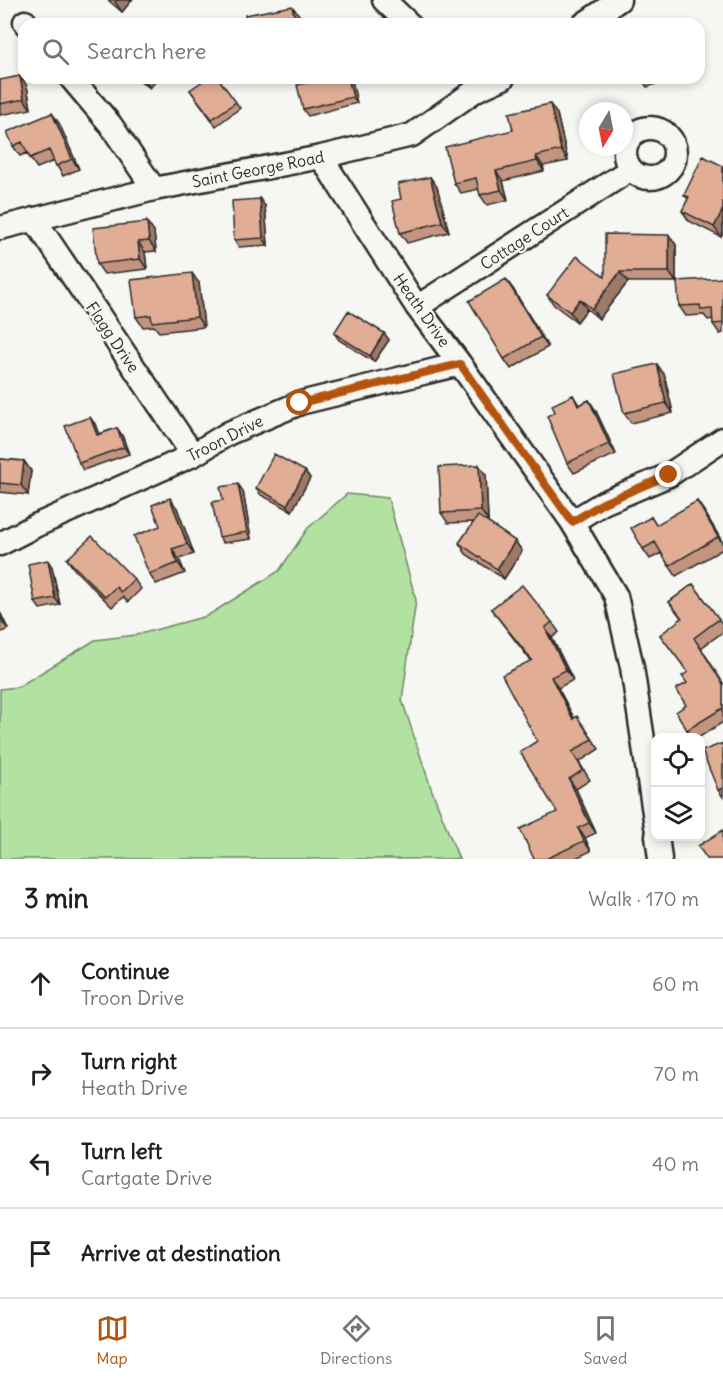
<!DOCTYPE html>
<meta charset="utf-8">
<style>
body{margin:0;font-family:Delius,sans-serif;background:#f2f2f2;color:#202124}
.controls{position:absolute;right:18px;bottom:18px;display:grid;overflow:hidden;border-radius:12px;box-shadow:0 3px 9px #0003}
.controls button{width:54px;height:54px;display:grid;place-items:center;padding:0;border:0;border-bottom:2px solid #e0e0e0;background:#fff;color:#202124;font:30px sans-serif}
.compass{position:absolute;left:579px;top:102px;width:54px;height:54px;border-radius:50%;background:#fff;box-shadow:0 3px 9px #0003;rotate:190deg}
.stop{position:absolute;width:18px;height:18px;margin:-14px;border:4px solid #b45309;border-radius:50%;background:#fff}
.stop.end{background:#b45309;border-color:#fff;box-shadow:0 2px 6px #0008}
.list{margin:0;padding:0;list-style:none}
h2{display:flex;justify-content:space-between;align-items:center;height:78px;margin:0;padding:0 24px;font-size:26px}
h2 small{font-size:20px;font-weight:400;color:#757577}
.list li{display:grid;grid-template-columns:39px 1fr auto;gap:18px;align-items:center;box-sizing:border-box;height:90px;padding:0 24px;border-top:2px solid #e0e0e0}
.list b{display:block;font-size:22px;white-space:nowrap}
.list p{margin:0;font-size:20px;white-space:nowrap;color:#757577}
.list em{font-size:20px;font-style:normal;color:#757577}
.icon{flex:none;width:33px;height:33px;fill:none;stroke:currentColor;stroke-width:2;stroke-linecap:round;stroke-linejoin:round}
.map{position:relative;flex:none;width:723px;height:859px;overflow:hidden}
.search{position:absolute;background:#fff;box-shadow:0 3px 9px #0003;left:18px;right:18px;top:18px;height:66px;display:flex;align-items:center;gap:15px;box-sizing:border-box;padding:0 21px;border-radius:18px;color:#757577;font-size:22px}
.sheet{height:438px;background:#fff}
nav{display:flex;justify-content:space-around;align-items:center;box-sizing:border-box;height:84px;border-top:2px solid #e0e0e0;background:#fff;font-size:16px;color:#757577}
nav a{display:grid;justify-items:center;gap:3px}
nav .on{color:#b45309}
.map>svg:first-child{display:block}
</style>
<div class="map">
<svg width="723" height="859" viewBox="0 0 723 859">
<rect width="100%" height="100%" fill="#f6f6f2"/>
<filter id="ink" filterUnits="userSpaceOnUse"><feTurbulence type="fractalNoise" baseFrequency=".0167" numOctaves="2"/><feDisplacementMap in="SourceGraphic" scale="12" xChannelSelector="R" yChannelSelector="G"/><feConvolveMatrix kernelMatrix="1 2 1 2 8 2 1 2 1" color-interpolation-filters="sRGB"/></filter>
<g filter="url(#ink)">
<path fill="#b1e2a2" stroke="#6e8666" stroke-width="1.5" d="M347,494L388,498L416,600L402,700L431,788L459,859H0V689L18,687L95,640L136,635L207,616L279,571L308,528Z"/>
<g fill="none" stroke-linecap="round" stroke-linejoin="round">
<g stroke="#2b2b2b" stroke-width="27">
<path id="minor" d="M384,0L409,24
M25,22L26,24
M584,24L619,0
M71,78L110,124L154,189
M625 153a25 25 0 1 1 50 0a25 25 0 1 1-50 0Z
M321,157L417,307L460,364L572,522L616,596L632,667L656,826
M34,219L193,455
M0,228L154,189L321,157L412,135L476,90L503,78
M417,307L631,169
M572,522L603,503L669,475L723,439
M0,544L35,526L193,455L229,433L300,403L460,364
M657,836L660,859"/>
</g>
<use href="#minor" stroke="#f6f6f2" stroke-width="22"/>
</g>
<path fill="#c29580" stroke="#2b2b2b" stroke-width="1.5" d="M108,0H132L122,12Z
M136,78H158L150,88Z
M218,78L240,108L216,126L190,90Z
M327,78H350L357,103L308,116L303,109Z
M641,78H672L647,87Z
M0,80L27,86L31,109L0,115Z
M557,114L568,161L543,166L544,171L503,181L508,200L487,205L480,195L479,189L461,193L454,183L513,130Z
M59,123L79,169L63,176L54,161L37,168L30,158L27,153L20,156L13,146Z
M723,166V233L721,237L689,221L682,211L688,199L684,195Z
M430,177L437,187L449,232L407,243L400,233L401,199Z
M265,206L268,245L239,247L234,240Z
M154,232L156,251L145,252L147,269L104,274L97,264Z
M669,235L676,245V282H628L599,319L587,309L577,322L554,305L547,295L605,277Z
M723,278V333L720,334L713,324V319L708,320L704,315L686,316L679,306Z
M199,283L204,327L159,332L154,326L143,327L136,317Z
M513,289L548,347L511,369L504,359Z
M334,333H384L389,340L374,362L339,340Z
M664,374L673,413L631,423L624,413Z
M573,395L579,405L589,400L596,411L616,454L574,473L567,463L555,412Z
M95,424L99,434L117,428L122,435L129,454L83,470L79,463Z
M0,459L24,461L31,471L28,495L0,492Z
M305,471L310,478L292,511L261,495L256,488Z
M486,475L488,521H486L515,541L522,551L504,579L466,554L459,543L474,522L448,523L441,513Z
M243,491L251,539L223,543L219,537L223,500Z
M177,508L194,554L179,559L185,573L156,584L149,574L160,526Z
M704,511L723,543V549L676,576L661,553L650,559L643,549L651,517L656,525Z
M67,559L134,579L141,589L128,602L123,597L112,607L74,569Z
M52,567L60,605L40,609L35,602Z
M693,584L723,625V632L701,648L723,683V722L698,738H692L687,730L686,705L688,672L660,635L682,619L669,602Z
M491,609L552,622L559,632L552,638L573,680L558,688L574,718L584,726L599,749L579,762L590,780L576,789L596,833L585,838L591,851L574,859H534L557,812L537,741L531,661Z
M0,612L8,629L0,633Z
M723,743V797L718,790Z"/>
<path fill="#9e7968" stroke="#2b2b2b" stroke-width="1.5" d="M117,0H132L122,12L115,2Z
M292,6L300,16L301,24H296Z
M20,76L27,86L31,109L24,99Z
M143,78H158L150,88Z
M348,78H350L352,80L357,103L353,97Z
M550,104L557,114L568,161L561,150Z
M52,113L59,123L79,169L72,159Z
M536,156L543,166L544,171L537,161Z
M496,171L503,181L508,200L501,190Z
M430,177L437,187L449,232L442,222Z
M260,199L265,206L268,245L263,238Z
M723,209V233L721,237L714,227Z
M147,222L154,232L156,251L149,241Z
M669,235L676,245V282L669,272Z
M138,242L145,252L147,269L140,259Z
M620,272L628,282L599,319L592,309Z
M192,273L199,283L204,327L197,317Z
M506,279L513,289L548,347L541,337Z
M580,299L587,309L577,322L570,312Z
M384,333L389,340L374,362L370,356Z
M657,364L664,374L673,413L666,403Z
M589,400L596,411L616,454L609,444Z
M90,417L95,424L102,442L97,435Z
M117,428L122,435L129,454L124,447Z
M24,461L31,471L28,495L21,485Z
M479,465L486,475L488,521L481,511Z
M305,471L310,478L292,511L287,505Z
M238,484L243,491L251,539L247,532Z
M170,498L177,508L194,554L187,544Z
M697,501L704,511L723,544L718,537Z
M515,541L522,551L504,579L497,569Z
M172,549L179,559L185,573L178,563Z
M48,560L52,567L60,605L55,598Z
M0,612L8,629L3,623L0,616Z
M545,628L552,638L573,680L566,670Z
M551,677L558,688L580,729L573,719Z
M569,779L576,789L596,833L589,823Z
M578,828L585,838L591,851L584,841Z"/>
<path fill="#e1ad95" stroke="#2b2b2b" stroke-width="1.5" d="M292,6L296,24H247L245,15Z
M20,76L24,99L0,104V80Z
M207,78H218L236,102L212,119L190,90Z
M327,78H348L353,97L303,109L297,85Z
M550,104L561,150L536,156L537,161L496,171L501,190L480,195L476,178L454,183L445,147L513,130L509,113Z
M52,113L72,159L56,166L49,150L30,158L22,142L13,146L7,132Z
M703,156L723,166V209L714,227L682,211L689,197L684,195Z
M430,177L442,222L400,233L392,201L401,199L398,184Z
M260,199L263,238L234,240L232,201Z
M147,222L149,241L138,242L140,259L97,264L93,228Z
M605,234L669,235V272H620L592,309L580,299L570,312L547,295L577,256L605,277Z
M192,273L197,317L152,322L151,315L136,317L131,280Z
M723,278V323L713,324L712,309L701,310L700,305L679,306L677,281Z
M506,279L541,337L504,359L469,301Z
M348,311L384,333L370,356L334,333Z
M657,364L666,403L624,413L614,374Z
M573,395L578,406L589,400L609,444L567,463L547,416L555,412L552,405Z
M90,417L97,435L117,428L124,447L79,463L65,426Z
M274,454L305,471L287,505L256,488Z
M0,459L24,461L21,485L0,483Z
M479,465L481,511L441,513L439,467Z
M238,484L247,532L219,537L212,502L223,500L220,487Z
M170,498L187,544L172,549L178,563L149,574L134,536L160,526L152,505Z
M697,501L718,537L669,566L655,542L643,549L631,528L651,517L656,525Z
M478,516L515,541L497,569L459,543Z
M92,536L134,579L121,592L116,587L105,597L67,559Z
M48,560L55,598L35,602L28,564Z
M693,584L719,619L694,638L723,684V708L687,730L676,712L686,705L676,689L687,683L682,676L688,672L660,635L682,618L669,602Z
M522,585L552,622L545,628L566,670L551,677L573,719L577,716L592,739L572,752L583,770L569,779L589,823L578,828L584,841L546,859H534L520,829L557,812L520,752L537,741L502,675L532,660L491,609Z
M0,616L3,623L0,624Z
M723,743V788L718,790L702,751Z
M723,830V859H707L698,846Z"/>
</g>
<g fill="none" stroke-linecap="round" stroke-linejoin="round" filter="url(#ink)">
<path stroke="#b45309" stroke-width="8" d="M300,403L460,364L572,522L603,503L669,475"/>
</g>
<g text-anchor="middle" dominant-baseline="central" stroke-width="4.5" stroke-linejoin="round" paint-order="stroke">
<g font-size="16" fill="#2b2b2b" stroke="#f6f6f2">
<text transform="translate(258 169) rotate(-11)">Saint George Road</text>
<text transform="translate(524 238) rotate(-33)">Cottage Court</text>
<text transform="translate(422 310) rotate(55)">Heath Drive</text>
<text transform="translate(113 337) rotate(56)">Flagg Drive</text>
<text transform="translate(225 438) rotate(-27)">Troon Drive</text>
</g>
</g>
</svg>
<div class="controls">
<button><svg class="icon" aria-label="locate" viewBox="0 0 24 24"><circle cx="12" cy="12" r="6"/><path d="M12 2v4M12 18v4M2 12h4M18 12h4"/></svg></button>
<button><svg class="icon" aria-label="layers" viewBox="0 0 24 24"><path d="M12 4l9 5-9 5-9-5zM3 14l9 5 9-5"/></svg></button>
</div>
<svg class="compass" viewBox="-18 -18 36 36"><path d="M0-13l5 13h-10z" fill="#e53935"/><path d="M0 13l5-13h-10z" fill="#757577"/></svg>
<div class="stop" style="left:300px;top:403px"></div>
<div class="stop end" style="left:669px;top:475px"></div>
<div class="search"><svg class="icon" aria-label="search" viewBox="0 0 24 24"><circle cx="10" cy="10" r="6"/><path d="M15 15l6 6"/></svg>Search here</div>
</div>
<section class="sheet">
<h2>3 min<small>Walk · 170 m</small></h2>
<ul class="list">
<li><svg class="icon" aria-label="ahead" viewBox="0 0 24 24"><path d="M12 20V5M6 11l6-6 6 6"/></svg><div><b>Continue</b><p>Troon Drive</p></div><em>60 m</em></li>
<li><svg class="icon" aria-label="right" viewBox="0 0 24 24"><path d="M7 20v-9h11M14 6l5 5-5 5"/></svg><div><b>Turn right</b><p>Heath Drive</p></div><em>70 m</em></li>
<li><svg class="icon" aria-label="left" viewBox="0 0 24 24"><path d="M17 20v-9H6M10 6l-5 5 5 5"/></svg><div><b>Turn left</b><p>Cartgate Drive</p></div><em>40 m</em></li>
<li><svg class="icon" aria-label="arrive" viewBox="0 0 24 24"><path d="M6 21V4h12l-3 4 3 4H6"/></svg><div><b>Arrive at destination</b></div></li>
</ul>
</section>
<nav>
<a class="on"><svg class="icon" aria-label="map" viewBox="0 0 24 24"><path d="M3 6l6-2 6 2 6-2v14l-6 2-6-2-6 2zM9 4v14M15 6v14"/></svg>Map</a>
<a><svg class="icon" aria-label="directions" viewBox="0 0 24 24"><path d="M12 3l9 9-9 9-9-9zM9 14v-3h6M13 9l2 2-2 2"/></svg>Directions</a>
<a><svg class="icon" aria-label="saved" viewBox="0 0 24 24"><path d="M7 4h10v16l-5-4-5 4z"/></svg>Saved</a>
</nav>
